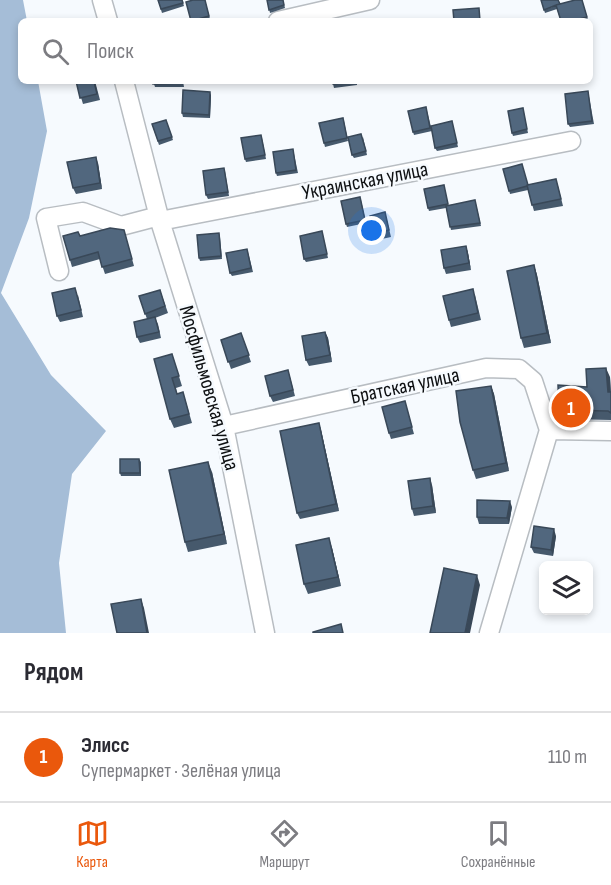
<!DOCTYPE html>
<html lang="ru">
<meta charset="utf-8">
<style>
body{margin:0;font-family:"Sofia Sans Condensed",sans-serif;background:#f7f7f7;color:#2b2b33}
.controls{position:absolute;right:18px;bottom:18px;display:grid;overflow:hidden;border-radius:9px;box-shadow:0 3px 9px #0003}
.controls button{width:54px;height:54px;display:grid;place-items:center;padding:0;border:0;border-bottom:2px solid #e1e1e2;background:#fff;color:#2b2b33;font:30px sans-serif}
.you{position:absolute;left:372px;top:231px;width:21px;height:21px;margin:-15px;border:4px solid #fff;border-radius:50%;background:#1a73e8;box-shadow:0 0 0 9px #1a73e833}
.badge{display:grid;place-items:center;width:39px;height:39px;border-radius:50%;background:#ea580c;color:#fff;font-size:20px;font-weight:700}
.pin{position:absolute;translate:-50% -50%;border:3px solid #fff;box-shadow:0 2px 6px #0006}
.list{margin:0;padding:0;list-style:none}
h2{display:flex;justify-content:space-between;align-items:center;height:78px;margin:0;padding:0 24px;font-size:26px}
h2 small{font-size:20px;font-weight:400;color:#7c7c81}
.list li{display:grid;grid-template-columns:39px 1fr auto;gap:18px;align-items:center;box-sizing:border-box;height:90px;padding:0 24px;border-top:2px solid #e1e1e2}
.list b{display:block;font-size:22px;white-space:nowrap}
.list p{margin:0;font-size:20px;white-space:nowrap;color:#7c7c81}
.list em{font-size:20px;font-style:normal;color:#7c7c81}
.icon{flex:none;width:33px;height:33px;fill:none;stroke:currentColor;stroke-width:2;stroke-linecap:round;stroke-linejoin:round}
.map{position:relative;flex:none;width:611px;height:633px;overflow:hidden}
.search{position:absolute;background:#fff;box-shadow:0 3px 9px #0003;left:18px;right:18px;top:18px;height:66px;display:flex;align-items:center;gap:15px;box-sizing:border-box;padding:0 21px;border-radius:9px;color:#7c7c81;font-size:22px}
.sheet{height:168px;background:#fff}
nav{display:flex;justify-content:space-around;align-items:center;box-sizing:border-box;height:84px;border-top:2px solid #e1e1e2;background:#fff;font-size:16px;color:#7c7c81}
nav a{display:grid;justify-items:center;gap:3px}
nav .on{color:#ea580c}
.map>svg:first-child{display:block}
</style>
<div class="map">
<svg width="611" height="633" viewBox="0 0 611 633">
<rect width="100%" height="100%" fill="#f6fafe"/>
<path fill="#a5bdd7" d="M0,0H23L27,21H21V81H38L47,131L29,218L1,293L51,375L106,431L72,474L59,563L66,633H0Z"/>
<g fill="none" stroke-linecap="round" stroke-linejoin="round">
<g stroke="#b8bdc2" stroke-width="21">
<path id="street" d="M102,0L108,21
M278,21L370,0
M124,81L160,221L224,426L265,633
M160,221L571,141
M59,271L46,218L83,212L121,226L159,216
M224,426L486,368L519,369L533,381L549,430
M549,430L611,431
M489,633L549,430"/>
</g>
<use href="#street" stroke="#fff" stroke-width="18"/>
</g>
<path fill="#46596c" d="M158,0H182L184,6L162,13Z
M205,0L210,19L204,21H192L186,2Z
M267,0H283L285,8L270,13Z
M582,0L588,20L585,21H561L557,9L545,13L544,10L560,4Z
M76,81H95L100,100L83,104Z
M153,81H183L184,87H155Z
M357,81V85L334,88L333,84Z
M588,91L594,124L570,127L568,124Z
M211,95L210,118L183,117L182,113Z
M426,107L432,131L414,135L413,132Z
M523,108L528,133L513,136L512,133Z
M166,120L173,140L159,145L152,124Z
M344,121L348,141L325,147L324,143Z
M452,121L458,147L437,151L435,148Z
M363,137L367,155L354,158L352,155Z
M262,138L266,159L246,162L245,159Z
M293,149L298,173L277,176L276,173Z
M98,163L102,189L76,194L73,188Z
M503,169L528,185L558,186L563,206L534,211L528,190L510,194Z
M225,171L229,196L208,199L206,195Z
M444,185L448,205L476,204L481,226L451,230L446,208L429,211L428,208Z
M361,200L366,223L347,227L346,224Z
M385,212L391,237L377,240L375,234Z
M124,230L134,266L105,274L100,259L72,267L70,260L80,236Z
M219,233L220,237L222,259L200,261L199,258Z
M323,235L328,258L306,262L304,259Z
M466,246L468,253L471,270L446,274L444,268Z
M248,252L253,272L232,276L230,273Z
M534,265L537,275L551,343L524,348L521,338Z
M160,290L168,313L155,318L158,324L161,338L140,343L137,337L147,319L139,296Z
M78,295L83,317L60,322L57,316Z
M475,295L481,320L451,327L449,320Z
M325,332L328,338L332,362L309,366L306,360Z
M241,333L251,362L231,369L221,340Z
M172,354L182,386L176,388L177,394L183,392L192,423L174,428L170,419Z
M290,377L295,396L273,402L270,396Z
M610,377L611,392V420L562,419L559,410L587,387Z
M491,386L494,394L509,471L476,479L473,470Z
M405,401L414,434L391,439L389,433Z
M319,423L321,430L339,511L300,519L297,513Z
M139,459L141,462V476H121L120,473Z
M212,472L227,544L188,552L185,542Z
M432,485L436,513L414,516L412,509Z
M512,507L509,524H479L477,517Z
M556,536L553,556L534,553L531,547Z
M332,548L341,586L308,594L304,584Z"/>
<path fill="#394858" d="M210,92L211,95L210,118L209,115Z
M96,157L98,163L102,189L100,183Z
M466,246L468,253L471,270L469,263Z
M534,265L537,275L551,343L547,333Z
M325,332L328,338L332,362L330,355Z
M606,368L610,377L611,401L608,392Z
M491,386L494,394L509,471L506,463Z
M319,423L321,430L339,511L336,504Z
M208,462L212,472L227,544L224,534Z
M430,478L432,485L436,513L433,506Z
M510,501L512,507L509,524L507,518Z
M554,529L556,536L553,556L551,550Z
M329,538L332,548L341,586L338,577Z
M477,575L480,585L470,633H465Z
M141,599L144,608L149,633H147Z"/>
<path fill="#51677e" stroke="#394858" stroke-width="1.5" d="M158,0H182L183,3L161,9Z
M193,0H205L209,16L191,21L186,2Z
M267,0H283L284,5L269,10Z
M541,0H558L560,4L556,5L575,0H582L587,17L572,21H561L556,5L544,10Z
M479,8L480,21H454L453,10Z
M76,81H94L97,94L80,98Z
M153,81H182V83L153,84Z
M332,81H356L333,84Z
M183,90L210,92L209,115L182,113Z
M588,91L592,121L568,124L565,94Z
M426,107L430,128L413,132L408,111Z
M523,108L527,129L512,133L508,111Z
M343,118L347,138L324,143L319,123Z
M166,120L172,137L158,141L152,124Z
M452,121L457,143L435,148L431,126Z
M361,134L366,151L352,155L348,137Z
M261,135L265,155L245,159L241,138Z
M293,149L296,170L276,173L273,152Z
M96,157L100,183L73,188L67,162Z
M522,164L528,185L527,186L509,191L503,169Z
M224,168L228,192L206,195L203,171Z
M556,179L561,199L532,205L527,185Z
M444,185L448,204L428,208L424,189Z
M360,197L365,220L346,224L341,201Z
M475,200L480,223L450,227L446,206Z
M385,212L389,230L375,234L370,216Z
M110,228L124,230L132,259L102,267L98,252L70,260L63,236L78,232L80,236Z
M322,231L327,254L304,259L300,236Z
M219,233L221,256L199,258L197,235Z
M466,246L469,263L444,268L441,250Z
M247,249L251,268L230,273L226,253Z
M534,265L547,333L521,338L507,271Z
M75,288L81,310L57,316L52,293Z
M473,289L478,313L449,320L443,296Z
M160,290L165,306L145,314L139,296Z
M155,317L159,332L137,337L134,322Z
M325,332L330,355L306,360L302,336Z
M241,333L249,355L228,362L221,340Z
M172,354L179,376L172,378L177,394L183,392L189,414L170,419L154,359Z
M606,368L608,392H611V413L608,411L559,410L558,385L587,387L586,369Z
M288,370L293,390L270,396L265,376Z
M491,386L506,463L473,470L460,422L456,391Z
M405,401L412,427L389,433L382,407Z
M319,423L336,504L297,513L280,431Z
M120,459H139L140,473H120Z
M208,462L224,534L185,542L169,470Z
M430,478L433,506L412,509L408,481Z
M477,500L510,501L507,518L477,517Z
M534,526L554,529L551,550L531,547Z
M329,538L338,577L304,584L296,545Z
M444,568L477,575L465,633H430Z
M141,599L147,633H117L111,604Z
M341,624L343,633H313V632Z"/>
<g text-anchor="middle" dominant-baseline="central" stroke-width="5" stroke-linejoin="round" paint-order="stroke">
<g font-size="21" fill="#0e1012" stroke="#f6fafe">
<text transform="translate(365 181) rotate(-11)">Украинская улица</text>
<text transform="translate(405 386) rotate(-12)">Братская улица</text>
<text transform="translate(209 388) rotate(74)">Мосфильмовская улица</text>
</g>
</g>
</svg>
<div class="controls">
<button><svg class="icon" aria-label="layers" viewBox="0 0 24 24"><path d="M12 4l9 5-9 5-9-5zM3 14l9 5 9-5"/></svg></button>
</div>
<div class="you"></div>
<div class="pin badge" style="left:571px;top:408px">1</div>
<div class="search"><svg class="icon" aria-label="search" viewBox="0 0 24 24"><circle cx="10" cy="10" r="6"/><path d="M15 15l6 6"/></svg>Поиск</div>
</div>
<section class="sheet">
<h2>Рядом<small></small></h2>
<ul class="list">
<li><span class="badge">1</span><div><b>Элисс</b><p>Супермаркет · Зелёная улица</p></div><em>110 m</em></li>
</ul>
</section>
<nav>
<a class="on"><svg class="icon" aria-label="map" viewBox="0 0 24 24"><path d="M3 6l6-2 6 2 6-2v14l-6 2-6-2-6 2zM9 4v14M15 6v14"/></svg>Карта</a>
<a><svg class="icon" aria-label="directions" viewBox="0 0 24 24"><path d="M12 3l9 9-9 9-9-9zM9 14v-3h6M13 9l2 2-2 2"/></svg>Маршрут</a>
<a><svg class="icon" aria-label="saved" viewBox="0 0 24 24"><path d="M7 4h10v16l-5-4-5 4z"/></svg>Сохранённые</a>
</nav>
